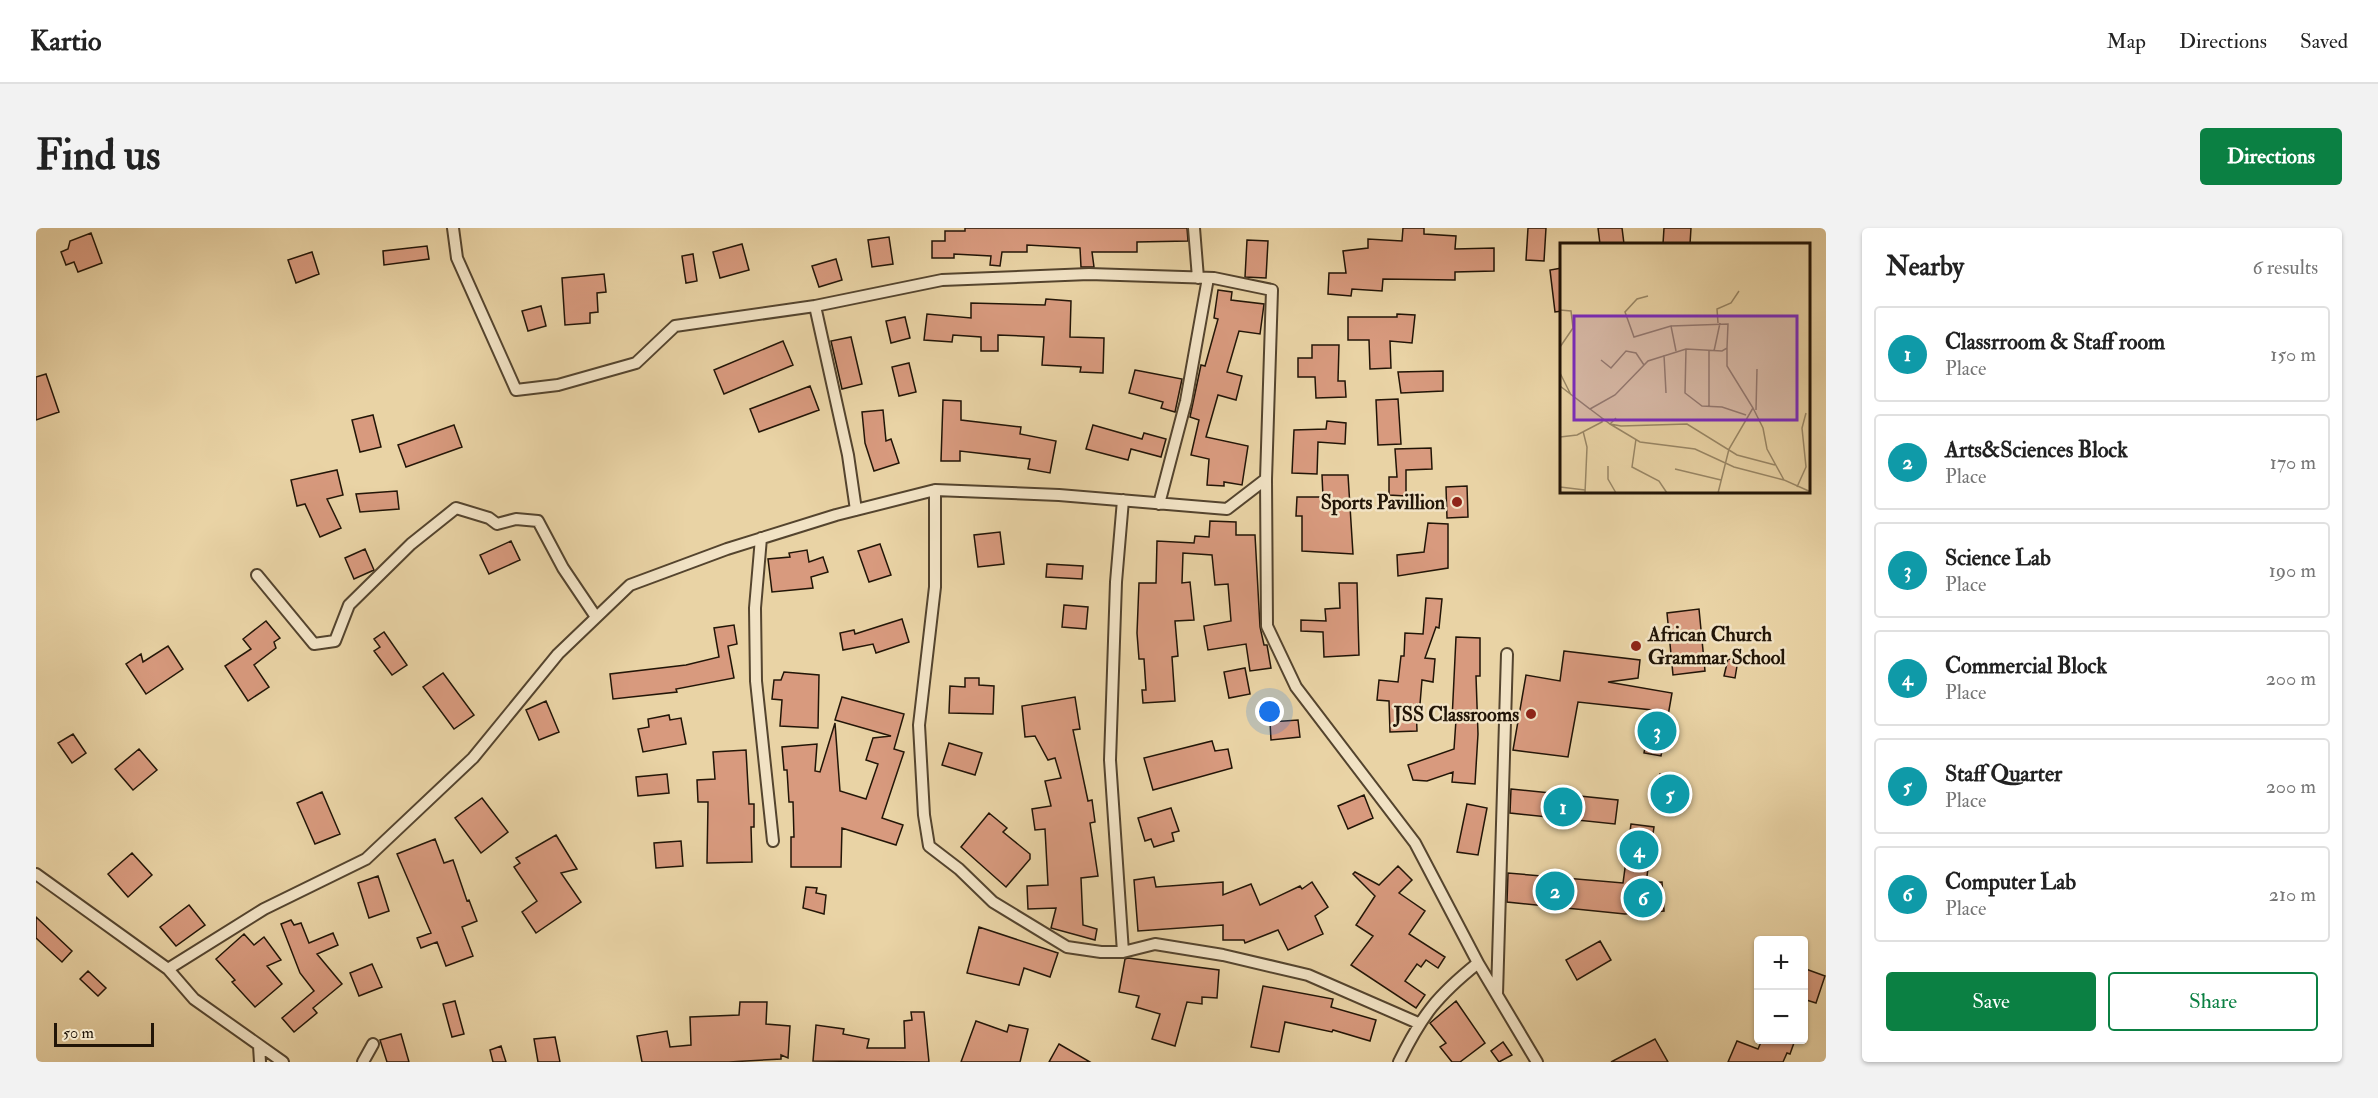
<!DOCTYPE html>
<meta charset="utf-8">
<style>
body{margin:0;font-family:"IM FELL Double Pica",serif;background:#f2f2f2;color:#222}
.controls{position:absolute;right:18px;bottom:18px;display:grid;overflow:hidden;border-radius:6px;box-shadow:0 2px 4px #0004}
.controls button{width:54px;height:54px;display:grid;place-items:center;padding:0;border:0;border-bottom:2px solid #e0e0e0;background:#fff;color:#222;font:30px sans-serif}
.scale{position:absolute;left:18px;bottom:15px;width:100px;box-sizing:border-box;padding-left:6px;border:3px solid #221507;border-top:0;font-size:16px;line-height:21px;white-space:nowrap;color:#221507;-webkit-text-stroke:4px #f1e2c4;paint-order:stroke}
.you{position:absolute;left:1234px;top:484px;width:21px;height:21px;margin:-15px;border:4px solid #fff;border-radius:50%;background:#1a73e8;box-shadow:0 0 0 9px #1a73e833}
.badge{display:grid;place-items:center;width:39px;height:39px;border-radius:50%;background:#0b8043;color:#fff;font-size:20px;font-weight:700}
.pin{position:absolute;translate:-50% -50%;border:3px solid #fff;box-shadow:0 2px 6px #0006}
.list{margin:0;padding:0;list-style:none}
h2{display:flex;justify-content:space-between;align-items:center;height:78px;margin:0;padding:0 24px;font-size:26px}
h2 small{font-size:20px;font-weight:400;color:#767676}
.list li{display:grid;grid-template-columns:39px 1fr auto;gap:18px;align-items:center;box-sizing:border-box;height:96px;margin:0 12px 12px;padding:0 12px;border:2px solid #e0e0e0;border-radius:6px}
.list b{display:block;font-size:22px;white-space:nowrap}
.list p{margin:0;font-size:20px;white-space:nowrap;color:#767676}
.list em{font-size:20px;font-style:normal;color:#767676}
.actions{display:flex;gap:12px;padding:18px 24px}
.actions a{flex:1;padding:14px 0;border:2px solid #0b8043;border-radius:6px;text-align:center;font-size:21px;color:#0b8043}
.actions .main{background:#0b8043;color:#fff}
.map{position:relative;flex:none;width:1790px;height:834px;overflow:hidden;border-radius:6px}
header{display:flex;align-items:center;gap:36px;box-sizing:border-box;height:84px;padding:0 30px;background:#fff;border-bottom:2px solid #e0e0e0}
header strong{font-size:28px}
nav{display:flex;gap:33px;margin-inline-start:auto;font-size:21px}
.intro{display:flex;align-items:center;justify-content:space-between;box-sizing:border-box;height:144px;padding:0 36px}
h1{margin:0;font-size:42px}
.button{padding:15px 27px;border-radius:6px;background:#0b8043;color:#fff;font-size:21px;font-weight:700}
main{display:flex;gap:36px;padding:0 36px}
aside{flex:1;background:#fff;border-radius:6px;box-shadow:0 2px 4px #0004}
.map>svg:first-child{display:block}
</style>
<header>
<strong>Kartio</strong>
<nav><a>Map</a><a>Directions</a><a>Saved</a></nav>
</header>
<div class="intro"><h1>Find us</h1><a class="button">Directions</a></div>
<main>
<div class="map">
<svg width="1790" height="834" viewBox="0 0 1790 834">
<rect width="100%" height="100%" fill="#e9d3a5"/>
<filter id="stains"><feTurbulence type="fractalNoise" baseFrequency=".00333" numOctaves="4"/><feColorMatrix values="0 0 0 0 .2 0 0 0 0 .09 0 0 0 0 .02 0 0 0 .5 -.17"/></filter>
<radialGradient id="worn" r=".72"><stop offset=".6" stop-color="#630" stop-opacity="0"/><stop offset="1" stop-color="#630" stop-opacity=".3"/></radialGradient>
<path fill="#d89a7e" stroke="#221507" stroke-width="1.5" d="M929,0H1151L1152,13L1101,14V24H1056L1058,39H1045L1044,20L991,17V24H966L964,38L954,37L955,28L918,26V30H896V13H909V3H929Z
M1367,0H1388V6L1420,8L1419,21L1458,20V43L1419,44V52L1347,51L1346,63L1316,61L1315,68L1292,66L1293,45H1310L1307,23L1332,20V11L1366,13Z
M1492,0H1510L1508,33L1490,32Z
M1562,0H1586L1588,16H1564Z
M1628,0H1655L1654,16H1627Z
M55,5L66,35L42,44L38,34L30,37L25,24L32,21L34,13Z
M853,9L857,36L836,39L832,12Z
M1211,12L1232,13L1230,50L1209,49Z
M706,16L713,42L684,50L677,24Z
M391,18L393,31L348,37L347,23Z
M276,24L283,46L260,55L252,32Z
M657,26L661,53L650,55L646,28Z
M800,31L806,52L783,59L776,38Z
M1526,40V83L1519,84L1514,42Z
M568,46L570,64L561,65L562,84L554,85V95L529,97L526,50Z
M1182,62L1196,64L1195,72L1228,76L1224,106L1203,103L1191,144L1206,148L1200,172L1182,167L1170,209L1212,218L1206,257L1188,254V258L1171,257L1173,231L1155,227L1163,192L1154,189L1165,137L1169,138L1182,91L1178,90Z
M1010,71L1035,73L1034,109L1068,110L1067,145L1044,144L1045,139L1006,137L1008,109L962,107V123H945V109L917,107L916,114L888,112L891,86L935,90V75L1009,77Z
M505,78L510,98L492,103L486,83Z
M1361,86L1379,87L1376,115L1354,113L1355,140L1334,141L1333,112H1312V89H1361Z
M869,89L874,110L855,115L850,93Z
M815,109L826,156L806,161L795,113Z
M747,113L757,137L688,166L678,142Z
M1276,117H1303L1302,153H1309L1310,169L1280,170L1279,149H1262V130H1276Z
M873,135L880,164L863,168L856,139Z
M1099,142L1146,151L1139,184L1125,180L1127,174L1093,165Z
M1407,143V163L1365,165L1362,144Z
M10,146L23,184L0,192V149Z
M774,158L783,182L723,204L714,181Z
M1362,171L1365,216L1342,217L1340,172Z
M907,172L925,173V192L985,199L984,206L1020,213L1014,245L992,241L994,231L924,223V233H905Z
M847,182L850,213L855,211L863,235L838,243L829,215L826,184Z
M337,187L345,219L324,224L316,192Z
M1291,193L1310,195L1309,216L1282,214L1281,246L1256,245L1258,202L1290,201Z
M418,197L426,219L370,239L362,217Z
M1057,197L1106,211L1108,205L1130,211L1125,229L1095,221L1092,232L1050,221Z
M1395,220L1396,241L1370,242V268L1353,267V249H1361L1359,221Z
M301,242L307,267L291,271L305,300L284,309L269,276L261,278L255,252Z
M1286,247H1312L1317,326L1266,323V288H1260L1261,269H1287Z
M1431,258L1432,289L1411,290L1410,259Z
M361,263L363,281L324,284L320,266Z
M1174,293L1200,294V307H1219L1224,399L1228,417H1231L1235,440L1214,443L1210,416L1172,422L1168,398L1195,393L1192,356L1179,357L1176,327L1147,325L1146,355L1154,354L1158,392L1139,393L1142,428L1136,429L1139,473L1107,475L1106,462H1110L1108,431H1103L1101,405L1103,355H1120L1121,313L1158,315L1159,308L1173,309Z
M1392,295L1412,296V340L1362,348L1361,327L1388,324Z
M964,304L968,336L942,339L938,307Z
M475,313L484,332L453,346L444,327Z
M844,316L855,347L833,354L822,323Z
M329,321L338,342L318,351L309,330Z
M771,322L773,334L787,329L792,344L775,349L777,360L736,364L732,331L754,329L753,325Z
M1011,336L1047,338L1046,351L1010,349Z
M1303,355H1321L1323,427L1288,429L1287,404L1265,403V392L1290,393L1289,381L1304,380Z
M1390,370L1406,371L1403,400L1400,399L1389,430L1399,431L1397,454L1386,452L1384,476H1380L1381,503L1354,504L1353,473L1341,472L1343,452L1362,454L1365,428H1368L1369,405L1387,406Z
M1028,377L1052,379L1050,401L1026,399Z
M1663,381L1669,443L1637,447L1631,385Z
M866,391L873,414L840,425L837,416L807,422L804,405L818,402L819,406Z
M230,393L244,410L238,414L240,420L218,437L233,459L212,473L189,438L215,421L207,411Z
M698,397L701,416L692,418L698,450L640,461L641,464L577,471L574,446L650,437L683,429L678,400Z
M348,404L371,437L356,447L338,423L344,419L338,411Z
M1420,409L1444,410V448H1440L1442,506L1439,556L1416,554L1417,544L1391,553L1377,552L1372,537L1418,521L1420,492H1416Z
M132,418L147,441L110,466L90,436L105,426L107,434Z
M1528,423L1604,432L1602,450L1572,454L1636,465L1625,528L1608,525L1616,482L1542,474L1532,529L1477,522L1490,447L1524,453Z
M1692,431L1702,432L1699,450L1688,448Z
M1209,440L1214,466L1193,470L1188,444Z
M748,444L783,447L782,500L744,498L746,472L736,471L738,452H745Z
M407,445L438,487L418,501L387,459Z
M929,450H943V457L958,458L957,486L913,485L914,458L929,459Z
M806,469L868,486L858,521L868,524L846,590L867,597L860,617L806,600L805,639H755V609H758L757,574H753L751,542H748L746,519L781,516L779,543L784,544L799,495L804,563L830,571L842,536L830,532L837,510L855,508L799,492Z
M1039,469L1044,501L1037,502L1052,573L1056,572L1059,594L1054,595L1062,648L1045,650L1047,697L1061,701L1059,712L1015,700L1020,680L992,681L991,658L1012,657L1009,601L999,602L996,581L1015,578L1009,553L1025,550L1019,530L1012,532L999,508L989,509L986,478Z
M510,473L523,504L503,512L490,482Z
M633,487L634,492L645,490L650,516L607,524L602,501L613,499L612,491Z
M1262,492L1264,509L1235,512L1234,494Z
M37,506L50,525L36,535L22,515Z
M1176,513L1179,523L1192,521L1196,540L1117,562L1108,530Z
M913,515L946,525L939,547L906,537Z
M103,521L121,542L97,562L79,541Z
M710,522L713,576H718V599H715L716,634L671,635L672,574H662L661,552L679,551L677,524Z
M631,546L633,565L602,568L600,549Z
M1624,546L1649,551L1643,585L1618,581Z
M1475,561L1582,572L1579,596L1474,585Z
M286,564L304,606L279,616L261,575Z
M1328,567L1337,590L1312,601L1302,578Z
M446,570L472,604L445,625L419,590Z
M1431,576L1451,580L1442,627L1421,624Z
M1135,580L1143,603L1136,605L1138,613L1118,619L1115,611L1109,613L1102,590Z
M953,585L971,600L967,604L994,626V631L970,659L925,619Z
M1595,596L1618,599L1610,655L1626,654L1628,683L1589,686L1471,674L1472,645L1587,655Z
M520,607L541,641L525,645L545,674L500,705L486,684L501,673L478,639L484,635L480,630Z
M399,611L408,635L417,632L431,673L433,672L441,693L426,699L437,728L410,738L401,714L385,720L381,710L395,705L361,626Z
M645,613L647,638L620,640L618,615Z
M96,625L116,647L92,669L72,646Z
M1362,638L1376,652L1363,665L1389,683L1373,706L1409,729L1402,740L1390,732L1385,739L1381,736L1369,753L1389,767L1380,780L1315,737L1337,708L1320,697L1339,668L1317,646L1319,644L1343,657Z
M342,648L353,683L333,690L322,655Z
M1118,649L1120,659L1187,654V667L1215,656L1224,677L1264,658L1266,661L1276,654L1292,679L1279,688L1287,706L1252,722L1242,702L1209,715L1208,712H1187V697L1102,703L1098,652Z
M770,659L781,660L780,665L790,667L788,686L767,680Z
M153,677L169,697L140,718L124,699Z
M0,689L36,723L26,734L0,710Z
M255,692L258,697L265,695L273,715L297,705L302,717L281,726L306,756L277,780L281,785L258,804L246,790L278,763L264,745L245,696Z
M943,699L1022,725L1014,749L988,740L983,757L931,745Z
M208,706L218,717L228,709L245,732L231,738L246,756L219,779L196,754L199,752L180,731Z
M1564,713L1575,732L1541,752L1530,732Z
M1092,730L1183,742L1181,770L1166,769V776L1151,774L1139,818L1116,811L1124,786L1100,779L1103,768L1083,764L1089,731Z
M336,736L346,759L323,768L314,745Z
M1767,740L1789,748L1780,775L1767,771Z
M52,743L70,760L62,768L44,751Z
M1227,758L1297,771L1295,779L1340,792L1334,813L1297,802L1296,804L1249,794L1243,824L1215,819Z
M419,773L428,806L416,809L407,776Z
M1420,773L1449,815L1424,834H1416L1404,819L1410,815L1394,795Z
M704,774H731L730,796L754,798L752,830L745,827V831L693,834H606L601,808L631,803L634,819L655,817L654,789L703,787Z
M875,784H888L893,834L777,833L780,797L808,801L807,806L833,811L831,820H869L868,793L876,792Z
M940,793L971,804L973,797L992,801L984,834H925Z
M365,806L373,834H351L344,812Z
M519,809L524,834H502L498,811Z
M1619,811L1632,834H1575Z
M1726,812H1759L1754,826L1751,825L1747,834H1692L1701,813L1722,821Z
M1467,814L1476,827L1463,834L1455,823Z
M1023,816L1054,834H1013Z
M465,818L470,834H457L454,822Z"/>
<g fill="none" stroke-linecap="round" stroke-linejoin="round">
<g stroke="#54442e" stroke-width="14">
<path id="street" d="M417,0L421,30L480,162L522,157L600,135L639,98L779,78L812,227L820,282
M1158,0L1162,50
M779,78L906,52L1053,46L1178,50L1236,62L1230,251
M899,262V359L883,497L888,587L893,618L923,641L957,674L1031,719L1065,724H1087L1119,716L1187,727L1272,747L1382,795
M1123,276L1150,173L1172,50
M725,310L719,380L720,453L737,613
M221,347L278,416L299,413L313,377L375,316L420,280L453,290L461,296L480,291L502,293L527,340L560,389
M0,646L132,741L228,681L330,631L437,530L522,426L594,357L691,321L800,287L899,262L1023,267L1191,281L1230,251L1231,398L1260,459L1379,615L1442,735C1401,768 1386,787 1363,834
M1087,724L1074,532L1080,354L1087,272
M1442,735L1501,834
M132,741L158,771L247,834
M1461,766L1471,426
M223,818L224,834
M327,834L337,816"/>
</g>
<use href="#street" stroke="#f1e2c4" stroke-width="10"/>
</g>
<g fill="#8f2418" stroke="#f1e2c4" stroke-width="2">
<circle cx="1421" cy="274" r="6"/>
<circle cx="1600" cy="418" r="6"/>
<circle cx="1495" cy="486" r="6"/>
</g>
<g text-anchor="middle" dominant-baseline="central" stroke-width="5" stroke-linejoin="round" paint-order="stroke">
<g font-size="20" font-weight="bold" fill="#221507" stroke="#f1e2c4" text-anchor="end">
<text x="1409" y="274">Sports Pavillion</text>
<text x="1612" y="406" text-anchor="start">African Church<tspan x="1612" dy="23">Grammar School</tspan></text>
<text x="1483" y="486">JSS Classrooms</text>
</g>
</g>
<g transform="translate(1524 15)">
<rect width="250" height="250" fill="#e9d3a5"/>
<path fill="none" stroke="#998766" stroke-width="1.5" d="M88,53L77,56L65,69L74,94L111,83L116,108M0,67L11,68L13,85L0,104M158,80L157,66L171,60L179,48M111,83L168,81L167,105M126,106L125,150L142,163L162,164L186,172M154,108L160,80M104,112L106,150M41,117L51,125L66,108L76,110L84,122M0,130L11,152M0,143L30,166L55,152L88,118L126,106L162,108L167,105V123L193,165L169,206L158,250M149,163V107M193,165L203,185L207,206L224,237L251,249M30,166L50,181L61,183L127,181L177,212L215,222M196,167L197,126M56,175L50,181L80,199L135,206L174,224L224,237M23,188L27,204L25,250M0,194L17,192L42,179V175M76,196L72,224L99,238L107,250M48,223V236L56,250M115,226L161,237M0,244L25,247M237,244L246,224L242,185L246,170"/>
<path fill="#7b2cbf" fill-opacity="0.15" stroke="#7b2cbf" stroke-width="3" d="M14,73H237V177H14Z"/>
<rect width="250" height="250" fill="none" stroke="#221507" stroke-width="3"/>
</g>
<rect width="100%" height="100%" filter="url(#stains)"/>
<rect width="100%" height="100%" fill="url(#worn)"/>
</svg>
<div class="controls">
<button>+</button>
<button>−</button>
</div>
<div class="scale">50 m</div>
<div class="you"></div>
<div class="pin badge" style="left:1527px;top:579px;background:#0f9aa8">1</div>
<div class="pin badge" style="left:1519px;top:663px;background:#0f9aa8">2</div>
<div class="pin badge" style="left:1621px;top:503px;background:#0f9aa8">3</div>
<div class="pin badge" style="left:1603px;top:622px;background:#0f9aa8">4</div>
<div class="pin badge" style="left:1634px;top:566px;background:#0f9aa8">5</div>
<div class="pin badge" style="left:1607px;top:670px;background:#0f9aa8">6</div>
</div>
<aside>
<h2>Nearby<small>6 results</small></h2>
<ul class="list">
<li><span class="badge" style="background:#0f9aa8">1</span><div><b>Classrroom &amp; Staff room</b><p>Place</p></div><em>150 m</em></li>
<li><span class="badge" style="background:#0f9aa8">2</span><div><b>Arts&amp;Sciences Block</b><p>Place</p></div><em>170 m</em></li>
<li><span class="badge" style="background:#0f9aa8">3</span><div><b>Science Lab</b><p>Place</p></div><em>190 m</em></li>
<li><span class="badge" style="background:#0f9aa8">4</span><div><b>Commercial Block</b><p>Place</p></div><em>200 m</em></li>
<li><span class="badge" style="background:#0f9aa8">5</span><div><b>Staff Quarter</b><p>Place</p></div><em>200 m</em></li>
<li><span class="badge" style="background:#0f9aa8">6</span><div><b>Computer Lab</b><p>Place</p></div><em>210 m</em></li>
</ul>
<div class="actions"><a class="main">Save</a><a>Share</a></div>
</aside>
</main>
